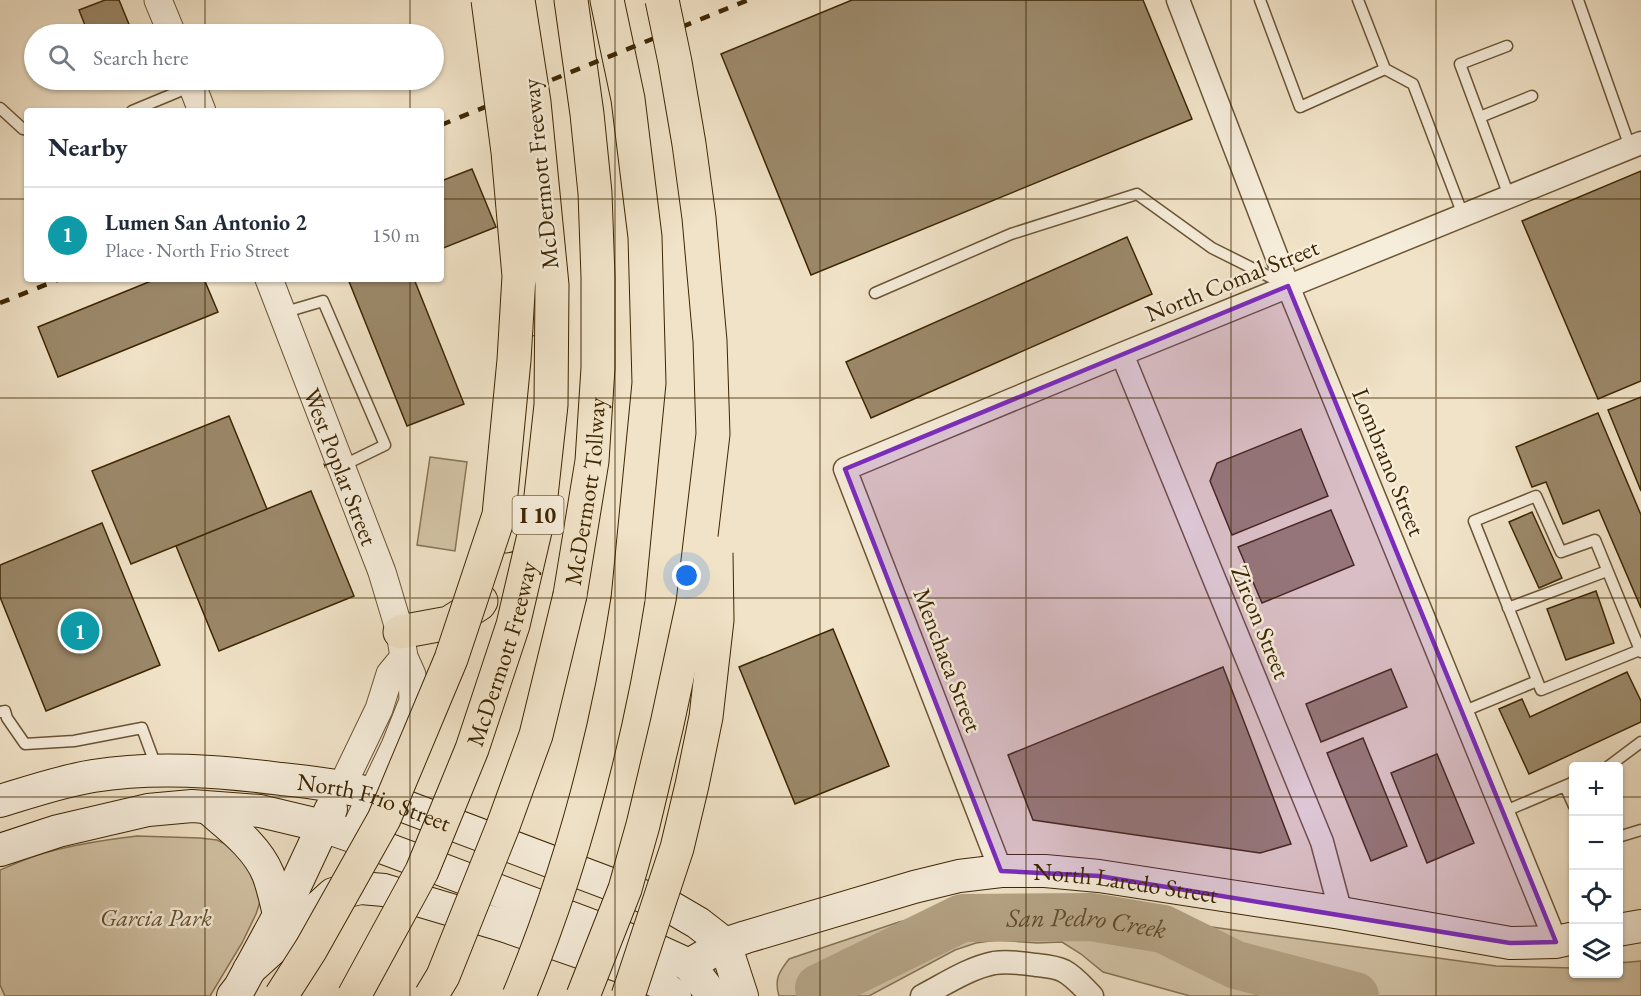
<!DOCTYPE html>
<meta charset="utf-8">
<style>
body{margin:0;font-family:"EB Garamond",serif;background:#f6f6f7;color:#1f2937}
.controls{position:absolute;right:18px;bottom:18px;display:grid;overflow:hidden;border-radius:6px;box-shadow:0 2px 4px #0004}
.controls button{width:54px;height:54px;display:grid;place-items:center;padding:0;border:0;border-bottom:2px solid #e0e1e3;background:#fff;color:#1f2937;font:30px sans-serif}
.you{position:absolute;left:687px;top:576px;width:21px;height:21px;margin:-15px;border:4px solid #fff;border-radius:50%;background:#1a73e8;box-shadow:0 0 0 9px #1a73e833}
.badge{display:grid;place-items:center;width:39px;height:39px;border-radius:50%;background:#8f2418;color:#fff;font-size:20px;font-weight:700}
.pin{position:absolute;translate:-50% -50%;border:3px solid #fff;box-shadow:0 2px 6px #0006}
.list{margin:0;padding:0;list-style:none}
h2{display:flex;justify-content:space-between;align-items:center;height:78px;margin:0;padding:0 24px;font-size:26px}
h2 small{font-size:20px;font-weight:400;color:#747a83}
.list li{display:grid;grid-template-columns:39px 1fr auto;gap:18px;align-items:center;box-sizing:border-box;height:96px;padding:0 24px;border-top:2px solid #e0e1e3}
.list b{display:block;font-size:22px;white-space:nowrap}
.list p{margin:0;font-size:20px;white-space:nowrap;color:#747a83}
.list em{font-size:20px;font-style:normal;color:#747a83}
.icon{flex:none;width:33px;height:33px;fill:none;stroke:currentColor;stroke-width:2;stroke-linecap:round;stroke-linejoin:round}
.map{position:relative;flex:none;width:1641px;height:996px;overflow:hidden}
.search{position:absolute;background:#fff;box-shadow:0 2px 4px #0004;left:24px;top:24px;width:420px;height:66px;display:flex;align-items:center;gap:15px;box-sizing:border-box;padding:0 21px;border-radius:33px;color:#747a83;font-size:22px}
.panel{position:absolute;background:#fff;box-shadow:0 2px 4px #0004;left:24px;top:108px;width:420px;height:174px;border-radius:6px}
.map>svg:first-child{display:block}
</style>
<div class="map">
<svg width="1641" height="996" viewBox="0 0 1641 996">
<rect width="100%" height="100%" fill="#f1e3c8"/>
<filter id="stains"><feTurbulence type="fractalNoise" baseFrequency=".00333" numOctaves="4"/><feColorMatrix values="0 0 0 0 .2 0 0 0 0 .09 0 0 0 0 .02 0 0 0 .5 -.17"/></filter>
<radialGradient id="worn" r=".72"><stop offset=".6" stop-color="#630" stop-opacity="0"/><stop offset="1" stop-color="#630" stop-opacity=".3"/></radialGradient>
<path fill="#d2c3a6" stroke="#887454" stroke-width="1.5" d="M430,457L467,462L455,551L417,545Z
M137,836L200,838L217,840L234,848L255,869L261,899L256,914L242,943L210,996H5L0,985V870C12,865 23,860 35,856C68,845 103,840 137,836Z
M1022,901L1496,966L1573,968L1574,974H1618L1619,963L1641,961V996H1190L1103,972L1081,954L1062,942L1037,943L997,940L976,943L955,950L869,996H779C774,979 779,972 789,959L899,922L968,905Z"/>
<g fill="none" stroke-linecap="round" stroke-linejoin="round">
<path stroke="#b4a385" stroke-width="48" id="s1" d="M819,988L962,918L1091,917L1163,929L1236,965L1355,996"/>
</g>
<path fill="#9b8869" stroke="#3d2602" stroke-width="1.5" d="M105,0H119L133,34H98L96,30L88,33L79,10Z
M852,0H1143L1192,119L811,275L721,54Z
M472,169L496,227L441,249V181Z
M1641,171V381L1598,399L1522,221Z
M1127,237L1152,294L871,418L846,362Z
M156,279H204L218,312L58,377L38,327Z
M348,279H414L464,404L407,426Z
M1641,397V491L1608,410Z
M1598,413L1641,515V608L1599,510L1563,524L1546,482L1532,487L1516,447Z
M229,416L267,509L131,564L92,471Z
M1301,429L1328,496L1232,535L1210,481L1217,463Z
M311,491L354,596L219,651L176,546Z
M1331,510L1354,565L1262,603L1238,547Z
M1532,512L1562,578L1539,588L1509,522Z
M102,523L160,665L46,711L0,597V565Z
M1596,591L1614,643L1566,660L1547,609Z
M833,629L889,766L795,804L739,667Z
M1223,667L1291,844L1260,853L1033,820L1008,755Z
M1391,669L1407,707L1321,742L1306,704Z
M1627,672L1641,701V722L1529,774L1499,709L1522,699L1530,717Z
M1363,738L1407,846L1371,861L1327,753Z
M1437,754L1474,843L1427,863L1391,773Z"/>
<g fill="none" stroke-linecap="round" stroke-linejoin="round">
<g stroke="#6a5534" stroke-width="13">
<path id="service" d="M1260,0L1300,107L1385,69L1358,0
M1578,0L1630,147
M1507,46L1460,64L1509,196
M1385,69L1413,84L1463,215
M0,108L23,129L27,130
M132,111L192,86
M1480,117L1532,96
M875,293L1011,234L1137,194L1212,248L1286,285
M282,313L323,301L385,445L342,466
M1508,608L1607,571
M1640,650L1541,690L1474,521L1536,496L1561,552L1595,540L1640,650L1641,652
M0,712L5,711L7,718L25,744L74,741L142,728L156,766
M1462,712L1537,681
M1609,766L1641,742
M1565,786L1574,806
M1503,812L1574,782
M1618,837L1641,830"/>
</g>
<g stroke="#6a5534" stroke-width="25">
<path id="minor" d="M1178,0L1288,286L1556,942
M1122,354L1322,842L1341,913
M1001,871L845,469L1122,354L1641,143
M922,996C945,984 969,968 994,963C1008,961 1023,963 1036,965C1045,966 1056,967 1064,971C1075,977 1083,987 1092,996"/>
</g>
<g stroke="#6a5534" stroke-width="29">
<g id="tertiary">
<path d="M158,0L172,34"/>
<path d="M190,80L202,111"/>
<path id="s2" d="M269,279L382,572L400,632L404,657L412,675L413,701L395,746L352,836"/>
<path d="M342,786L379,709L390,674L404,657"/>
</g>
</g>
<g stroke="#3d2602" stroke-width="34">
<g id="secondary">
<path id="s3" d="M0,801C30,792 62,781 93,776C155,766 219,771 281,779C312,782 342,786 372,794L669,906L698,923L725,944"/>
<path d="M208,808C230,827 257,847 268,874C273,887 276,901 279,915"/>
<path d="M0,850L58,831L148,810L192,806L260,811L323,826L352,836L654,949L689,965L713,996"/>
<path d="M1618,930L1641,926"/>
<path d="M725,944L742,996"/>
<path id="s4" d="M689,965L725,944L746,937L914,887L959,876L1001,871H1045L1099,876L1341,913L1510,943L1556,942L1574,938"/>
<path d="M249,970L333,894L361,888L384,890L505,926L631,970L658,982L675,996"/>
<path d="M233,996L240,987L295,886L331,809"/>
</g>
</g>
<g stroke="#3d2602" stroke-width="35">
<g id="motorway">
<path d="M607,0L628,99L645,237L649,383L628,599"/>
<path d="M506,536L524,470L541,351"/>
<path id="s5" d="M570,595L592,461L598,368V277L595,193L587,114L571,0"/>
<path d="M400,632L449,623L479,604L481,601"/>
</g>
</g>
<use href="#service" stroke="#f6eddb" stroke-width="10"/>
<use href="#minor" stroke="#f6eddb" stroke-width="22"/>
<use href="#tertiary" stroke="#f6eddb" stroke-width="27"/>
<use href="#secondary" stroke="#f6eddb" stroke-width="32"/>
<use href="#motorway" stroke="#f1e3c8" stroke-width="33"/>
<path stroke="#3d2602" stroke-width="4.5" stroke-dasharray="10 10" stroke-linecap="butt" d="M441,125L748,0
M0,303L60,279"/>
<g stroke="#3d2602" stroke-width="35" stroke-linecap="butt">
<g id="motorway-bridge">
<path d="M281,996L311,949L384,819L451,659L499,515L514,360L519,276L508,152L488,0"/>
<path id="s6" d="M354,996L422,871L472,749L513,625L539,514L551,405L552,285L534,102L518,0"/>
<path d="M431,996L443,976L503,826L536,735L570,595"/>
<path d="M519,996C572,868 607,735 628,599"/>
<path d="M583,996L625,889L643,825L667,724L693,603L713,434L710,341L699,218L689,144L675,62L662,0"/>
<path d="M628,996L677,848L692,785L706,717L717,620L716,553"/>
</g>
</g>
<use href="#motorway-bridge" stroke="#f1e3c8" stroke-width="33"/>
</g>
<path fill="#7b2cbf" fill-opacity="0.2" stroke="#7b2cbf" stroke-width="4.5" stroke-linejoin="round" d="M1288,286L1556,942L1510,943L1099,876L1001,871L845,469Z"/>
<path fill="none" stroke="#3d2602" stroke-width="1.5" stroke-opacity="0.55" d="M205,0V34M410,0V34M615,0V996M820,0V996M1026,0V996M1231,0V996M1436,0V996M205,80V111M410,80V111M0,199H27M441,199H1641M205,279V996M410,279V996M0,398H1641M0,598H1641M0,797H1574M1618,797H1641"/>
<g text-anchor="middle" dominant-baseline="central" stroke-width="5" stroke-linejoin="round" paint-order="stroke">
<rect fill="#f6eddb" stroke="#746243" stroke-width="1.5" x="512.5" y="496" width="51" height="38" rx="4.5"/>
<g font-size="22" font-weight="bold" fill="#3d2602">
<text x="538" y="515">I 10</text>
</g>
<g font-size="24" fill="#3d2602" stroke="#f6eddb">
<text transform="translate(540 174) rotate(-96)">McDermott Freeway</text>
<text transform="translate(1232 280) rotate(-22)">North Comal Street</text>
<text transform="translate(1389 462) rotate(68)">Lombrano Street</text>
<text stroke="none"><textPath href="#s2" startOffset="201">West Poplar Street</textPath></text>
<text stroke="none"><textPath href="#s5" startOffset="105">McDermott Tollway</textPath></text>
<text transform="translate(1261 622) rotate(68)">Zircon Street</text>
<text stroke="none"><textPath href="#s6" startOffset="374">McDermott Freeway</textPath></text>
<text transform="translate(948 660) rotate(69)">Menchaca Street</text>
<text stroke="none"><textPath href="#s3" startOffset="381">North Frio Street</textPath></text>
<text stroke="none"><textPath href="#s4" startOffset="453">North Laredo Street</textPath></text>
</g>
<g font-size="24" font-style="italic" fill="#624d2b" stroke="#f6eddb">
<text x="156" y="917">Garcia Park</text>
</g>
<g font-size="26" font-style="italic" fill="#614c29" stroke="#f6eddb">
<text stroke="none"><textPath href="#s1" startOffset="284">San Pedro Creek</textPath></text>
</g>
</g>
<rect width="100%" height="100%" filter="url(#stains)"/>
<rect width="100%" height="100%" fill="url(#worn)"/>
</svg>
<div class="controls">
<button>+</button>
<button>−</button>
<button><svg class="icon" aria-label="locate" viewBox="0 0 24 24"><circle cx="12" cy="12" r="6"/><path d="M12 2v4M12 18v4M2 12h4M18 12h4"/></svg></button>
<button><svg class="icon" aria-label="layers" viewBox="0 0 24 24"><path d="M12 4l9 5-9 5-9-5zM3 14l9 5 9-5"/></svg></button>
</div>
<div class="you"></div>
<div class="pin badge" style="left:80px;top:631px;background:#0f9aa8">1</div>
<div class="search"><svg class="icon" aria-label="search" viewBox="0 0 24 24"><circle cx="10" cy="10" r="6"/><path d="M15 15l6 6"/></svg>Search here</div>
<section class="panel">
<h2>Nearby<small></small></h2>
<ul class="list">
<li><span class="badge" style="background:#0f9aa8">1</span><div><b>Lumen San Antonio 2</b><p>Place · North Frio Street</p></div><em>150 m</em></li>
</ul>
</section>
</div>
